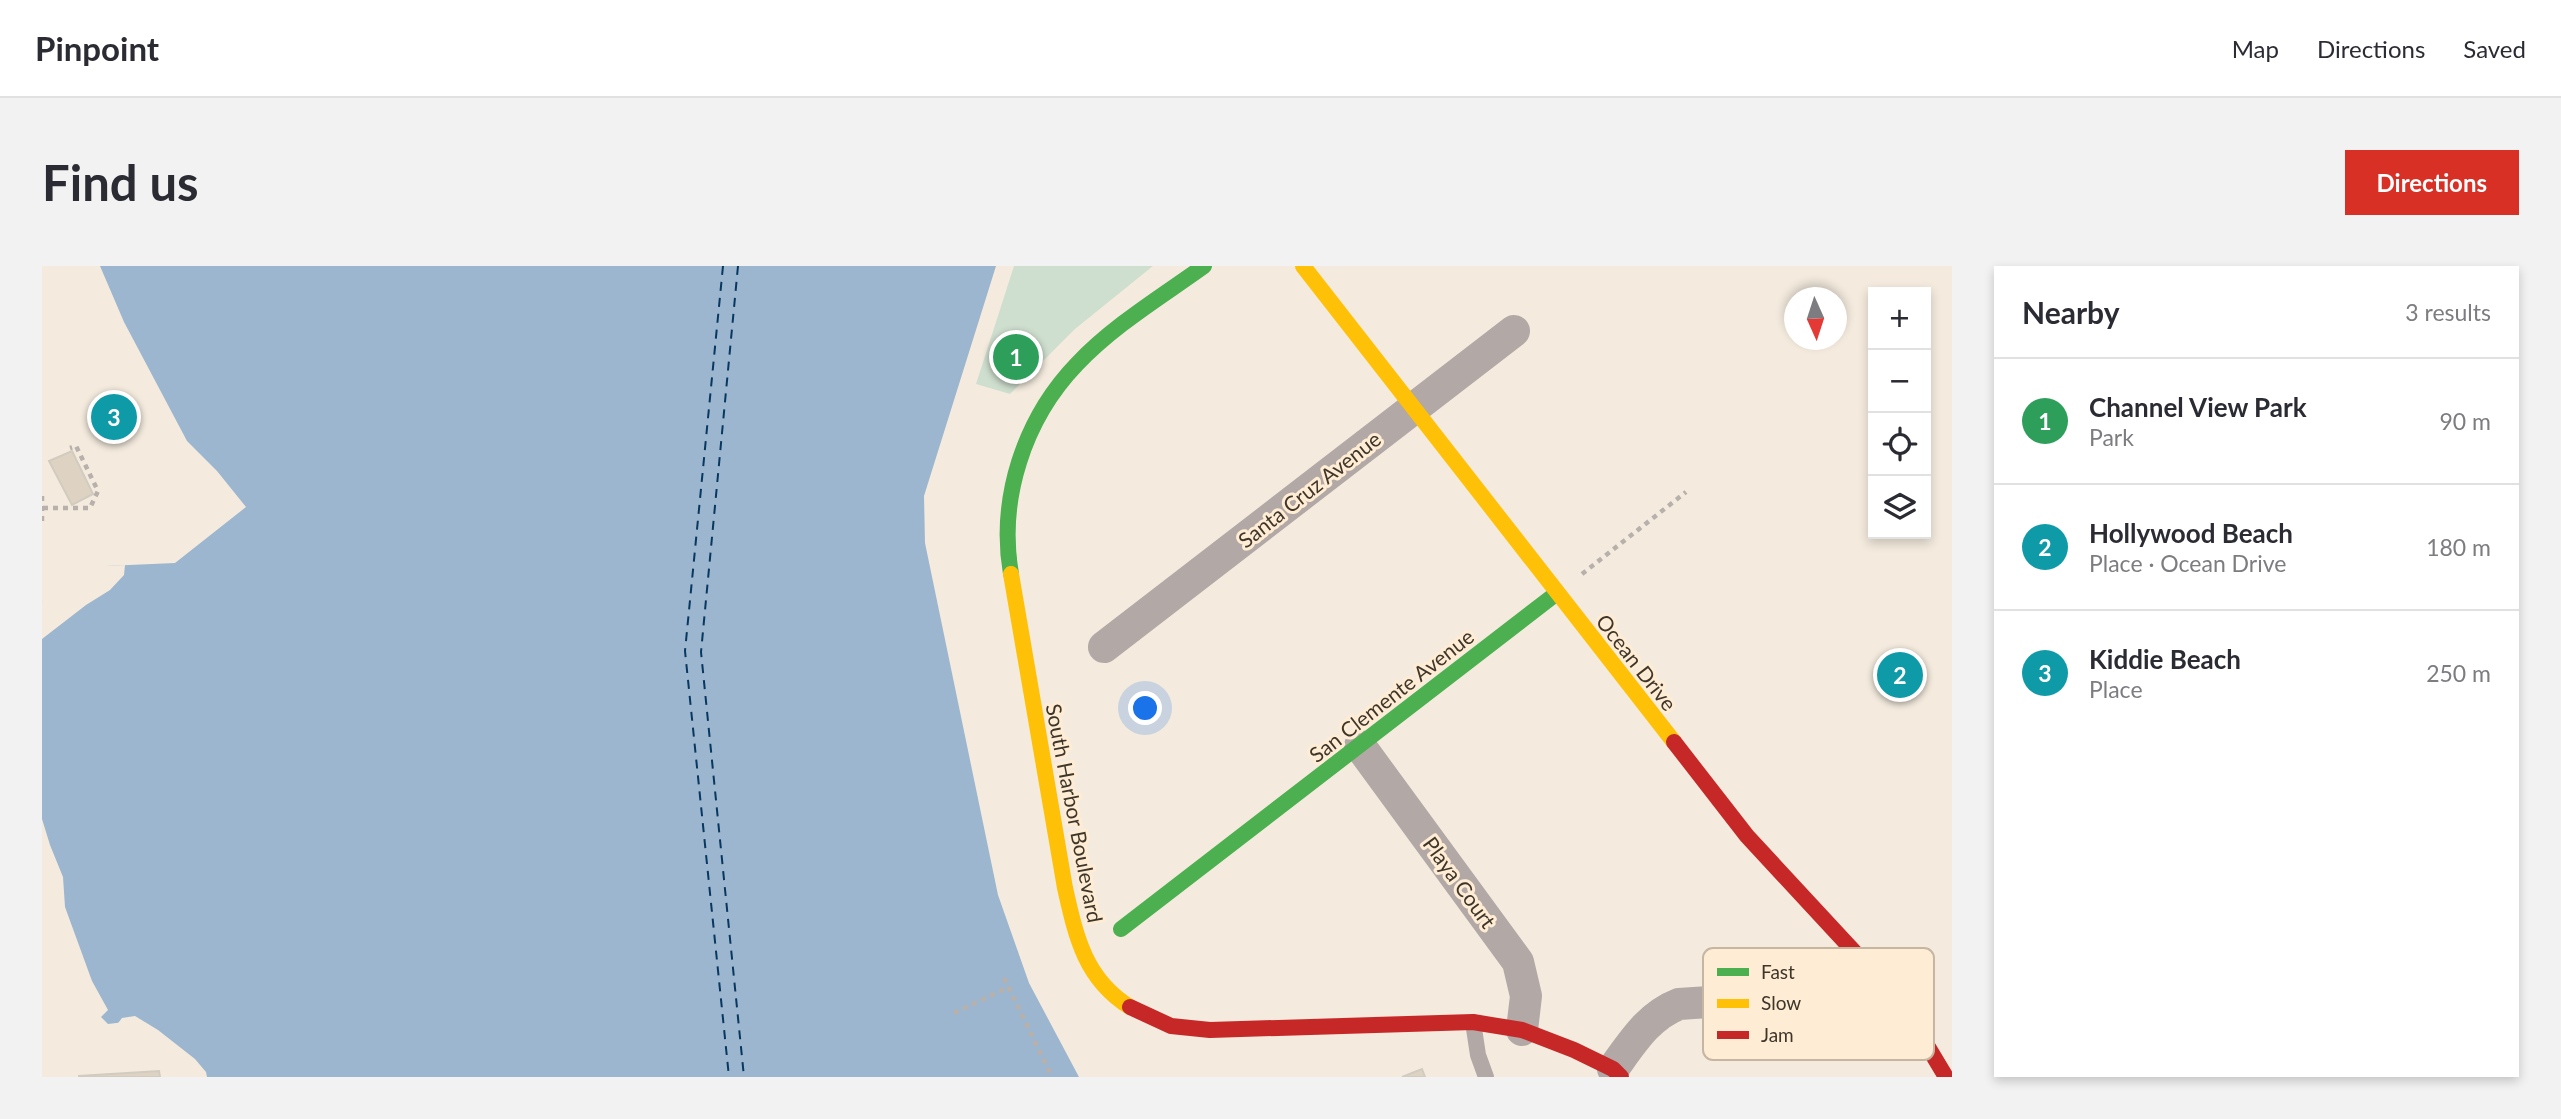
<!DOCTYPE html>
<meta charset="utf-8">
<style>
body{margin:0;font-family:Lato,sans-serif;background:#f2f2f3;color:#2b2b33}
.controls{position:absolute;right:21px;top:21px;display:grid;overflow:hidden;border-radius:0px;box-shadow:0 4px 10px #0003}
.controls button{width:63px;height:63px;display:grid;place-items:center;padding:0;border:0;border-bottom:2px solid #e1e1e2;background:#fff;color:#2b2b33;font:35px sans-serif}
.compass{position:absolute;left:1742px;top:21px;width:63px;height:63px;border-radius:50%;background:#fff;box-shadow:0 4px 10px #0003;rotate:177deg}
.you{position:absolute;left:1104px;top:443px;width:24px;height:24px;margin:-18px;border:5px solid #fff;border-radius:50%;background:#1a73e8;box-shadow:0 0 0 10px #1a73e833}
.badge{display:grid;place-items:center;width:46px;height:46px;border-radius:50%;background:#d93025;color:#fff;font-size:23px;font-weight:700}
.pin{position:absolute;translate:-50% -50%;border:4px solid #fff;box-shadow:0 2px 7px #0006}
.list{margin:0;padding:0;list-style:none}
h2{display:flex;justify-content:space-between;align-items:center;height:91px;margin:0;padding:0 28px;font-size:30px}
h2 small{font-size:23px;font-weight:400;color:#7c7c81}
.list li{display:grid;grid-template-columns:46px 1fr auto;gap:21px;align-items:center;box-sizing:border-box;height:126px;padding:0 28px;border-top:2px solid #e1e1e2}
.list b{display:block;font-size:26px;white-space:nowrap}
.list p{margin:0;font-size:23px;white-space:nowrap;color:#7c7c81}
.list em{font-size:23px;font-style:normal;color:#7c7c81}
.icon{flex:none;width:38px;height:38px;fill:none;stroke:currentColor;stroke-width:2;stroke-linecap:round;stroke-linejoin:round}
.map{position:relative;flex:none;width:1910px;height:811px;overflow:hidden;border-radius:0px}
header{display:flex;align-items:center;gap:42px;box-sizing:border-box;height:98px;padding:0 35px;background:#fff;border-bottom:2px solid #e1e1e2}
header strong{font-size:33px}
nav{display:flex;gap:38px;margin-inline-start:auto;font-size:24px}
.intro{display:flex;align-items:center;justify-content:space-between;box-sizing:border-box;height:168px;padding:0 42px}
h1{margin:0;font-size:49px}
.button{padding:18px 32px;border-radius:0px;background:#d93025;color:#fff;font-size:24px;font-weight:700}
main{display:flex;gap:42px;padding:0 42px}
aside{flex:1;background:#fff;border-radius:0px;box-shadow:0 4px 10px #0003}
.map>svg:first-child{display:block}
</style>
<header>
<strong>Pinpoint</strong>
<nav><a>Map</a><a>Directions</a><a>Saved</a></nav>
</header>
<div class="intro"><h1>Find us</h1><a class="button">Directions</a></div>
<main>
<div class="map">
<svg width="1910" height="811" viewBox="0 0 1910 811">
<rect width="100%" height="100%" fill="#f4ebde"/>
<path fill="#cfdfcf" d="M972,0H1111L1033,63L968,128L934,118Z"/>
<path fill="#9cb6cf" d="M58,0H954L882,230L883,277L956,629L987,717L1037,811H151L127,780L91,755L66,758L51,743L0,620V336L64,300L133,297L204,241L175,205L145,175L82,56Z"/>
<path fill="#f4ebde" d="M61,298L64,300L83,299L82,309L68,324L44,339L0,373V336L24,311Z
M0,553L8,579L21,611L23,641L50,715L66,744L56,754L48,744L0,629Z
M93,750L116,764L153,793L164,806L165,811H146L125,782L90,758L73,761L80,752Z"/>
<g fill="none" stroke-linecap="round" stroke-linejoin="round">
<path stroke="#08385f" stroke-width="2" stroke-dasharray="9 7" stroke-linecap="butt" d="M681,0L643,385L687,811
M696,0L659,386L702,811"/>
</g>
<path fill="#ded3c3" stroke="#d2cbbf" stroke-width="2" d="M30,185L51,228L30,239L7,195Z
M1380,803L1383,811H1360Z
M117,805L118,811H37V810Z"/>
<g fill="none" stroke-linecap="round" stroke-linejoin="round">
<path stroke="#b8b0ab" stroke-width="4.5" stroke-dasharray="5 5" stroke-linecap="butt" d="M0,230V255
M1,242H48L56,225L34,180L28,182
M1540,308L1644,226
M962,712L1010,811
M912,747L967,721"/>
<path stroke="#b2a8a5" stroke-width="16" d="M1431,756L1436,789L1444,811"/>
<path stroke="#b2a8a5" stroke-width="32" d="M1062,381L1472,65
M1318,480L1476,696L1484,730L1480,764
M1571,803C1590,777 1606,750 1637,738L1816,726L1843,719"/>
<path stroke="#4caf50" stroke-width="16" d="M969,308C956,233 982,153 1035,98C1072,59 1119,31 1162,0
M1079,663L1515,327"/>
<path stroke="#ffc107" stroke-width="16" d="M1261,0L1632,476
M969,308L1023,622C1034,671 1043,713 1088,741"/>
<path stroke="#c62828" stroke-width="16" d="M1632,476L1705,570L1843,719L1868,751L1904,811
M1088,741L1129,760L1168,764L1431,756L1480,764L1532,784L1571,803L1579,811"/>
</g>
<g text-anchor="middle" dominant-baseline="central" stroke-width="6" stroke-linejoin="round" paint-order="stroke">
<g font-size="21" fill="#3f362a" stroke="#feedd4">
<text transform="translate(1267 223) rotate(-38)">Santa Cruz Avenue</text>
<text transform="translate(1595 396) rotate(52)">Ocean Drive</text>
<text transform="translate(1349 429) rotate(-38)">San Clemente Avenue</text>
<text transform="translate(1033 547) rotate(79)">South Harbor Boulevard</text>
<text transform="translate(1418 616) rotate(54)">Playa Court</text>
</g>
</g>
<rect x="1661" y="682" width="231" height="112" rx="10" fill="#feedd4" stroke="#c5b6a1" stroke-width="2"/>
<rect x="1675" y="702" width="32" height="8" fill="#4caf50"/>
<rect x="1675" y="733" width="32" height="9" fill="#ffc107"/>
<rect x="1675" y="765" width="32" height="8" fill="#c62828"/>
<g font-size="19" fill="#3f362a">
<text x="1719" y="713">Fast</text>
<text x="1719" y="744">Slow</text>
<text x="1719" y="776">Jam</text>
</g>
</svg>
<div class="controls">
<button>+</button>
<button>−</button>
<button><svg class="icon" aria-label="locate" viewBox="0 0 24 24"><circle cx="12" cy="12" r="6"/><path d="M12 2v4M12 18v4M2 12h4M18 12h4"/></svg></button>
<button><svg class="icon" aria-label="layers" viewBox="0 0 24 24"><path d="M12 4l9 5-9 5-9-5zM3 14l9 5 9-5"/></svg></button>
</div>
<svg class="compass" viewBox="-18 -18 36 36"><path d="M0-13l5 13h-10z" fill="#e53935"/><path d="M0 13l5-13h-10z" fill="#7c7c81"/></svg>
<div class="you"></div>
<div class="pin badge" style="left:974px;top:91px;background:#2e9e5b">1</div>
<div class="pin badge" style="left:1858px;top:409px;background:#0f9aa8">2</div>
<div class="pin badge" style="left:72px;top:151px;background:#0f9aa8">3</div>
</div>
<aside>
<h2>Nearby<small>3 results</small></h2>
<ul class="list">
<li><span class="badge" style="background:#2e9e5b">1</span><div><b>Channel View Park</b><p>Park</p></div><em>90 m</em></li>
<li><span class="badge" style="background:#0f9aa8">2</span><div><b>Hollywood Beach</b><p>Place · Ocean Drive</p></div><em>180 m</em></li>
<li><span class="badge" style="background:#0f9aa8">3</span><div><b>Kiddie Beach</b><p>Place</p></div><em>250 m</em></li>
</ul>
</aside>
</main>
